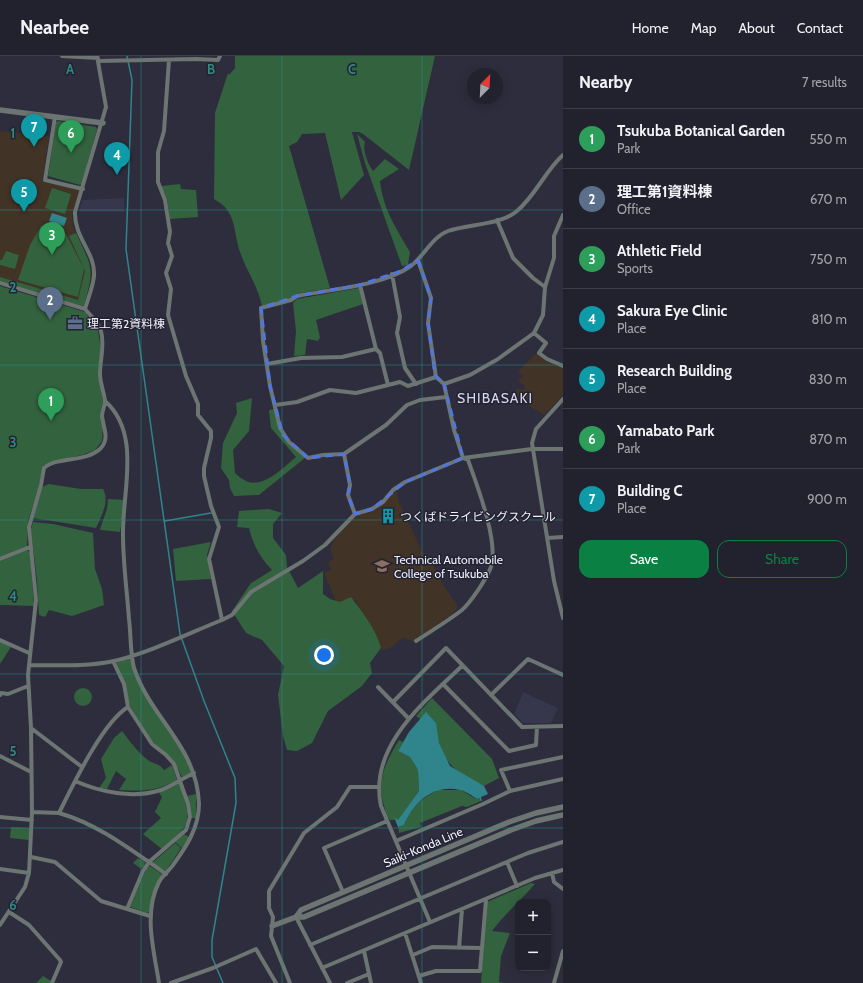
<!DOCTYPE html>
<meta charset="utf-8">
<style>
body{margin:0;font-family:Cabin,"Noto Sans JP",sans-serif;background:#2a2a36;color:#f1f3f6}
.controls{position:absolute;right:12px;bottom:12px;display:grid;overflow:hidden;border-radius:8px;box-shadow:0 2px 10px #0003}
.controls button{width:36px;height:36px;display:grid;place-items:center;padding:0;border:0;border-bottom:1px solid #3f3f4a;background:#22222e;color:#f1f3f6;font:20px sans-serif}
.compass{position:absolute;left:467px;top:12px;width:36px;height:36px;border-radius:50%;background:#22222e;box-shadow:0 2px 10px #0003;rotate:24deg}
.you{position:absolute;left:324px;top:599px;width:14px;height:14px;margin:-10px;border:3px solid #fff;border-radius:50%;background:#1a73e8;box-shadow:0 0 0 6px #1a73e833}
.badge{display:grid;place-items:center;width:26px;height:26px;border-radius:50%;background:#0b8043;color:#fff;font-size:13px;font-weight:700}
.pin{position:absolute;translate:-50% -33px;filter:drop-shadow(0 1px 2px #0008)}
.pin::after{content:'';position:absolute;top:21px;width:14px;height:12px;background:inherit;clip-path:polygon(0 0,100% 0,50% 100%)}
.list{margin:0;padding:0;list-style:none}
h2{display:flex;justify-content:space-between;align-items:center;height:52px;margin:0;padding:0 16px;font-size:17px}
h2 small{font-size:13px;font-weight:400;color:#a2a4aa}
.list li{display:grid;grid-template-columns:26px 1fr auto;gap:12px;align-items:center;box-sizing:border-box;height:60px;padding:0 16px;border-top:1px solid #3f3f4a}
.list b{display:block;font-size:15px;white-space:nowrap}
.list p{margin:0;font-size:13px;white-space:nowrap;color:#a2a4aa}
.list em{font-size:13px;font-style:normal;color:#a2a4aa}
.actions{display:flex;gap:8px;padding:12px 16px}
.actions a{flex:1;padding:9px 0;border:1px solid #0b8043;border-radius:12px;text-align:center;font-size:14px;color:#0b8043}
.actions .main{background:#0b8043;color:#fff}
.map{position:relative;flex:none;width:563px;height:927px;overflow:hidden}
header{display:flex;align-items:center;gap:24px;box-sizing:border-box;height:56px;padding:0 20px;background:#22222e;border-bottom:1px solid #3f3f4a}
header strong{font-size:19px}
nav{display:flex;gap:22px;margin-inline-start:auto;font-size:14px}
main{display:flex}
aside{flex:1;background:#22222e}
.map>svg:first-child{display:block}
</style>
<header>
<strong>Nearbee</strong>
<nav><a>Home</a><a>Map</a><a>About</a><a>Contact</a></nav>
</header>
<main>
<div class="map">
<svg width="563" height="927" viewBox="0 0 563 927">
<rect width="100%" height="100%" fill="#2d2d3d"/>
<path fill="#36364c" d="M124,142V156H79L82,144Z
M523,636L558,652L551,667H523L514,658Z"/>
<path fill="#413426" d="M0,75L49,80L42,126L78,133L80,135L72,159L73,171L89,205L92,219L84,249L82,250L0,225Z
M537,297L547,306L563,312V339L544,359L518,343L519,340L516,337L517,332L523,334L525,330L518,325L523,320L518,315Z
M396,433L398,444L425,502L431,504L443,528L458,551L451,559L413,585L402,582L392,591L383,594L376,584L355,544L338,550L324,517L331,514L328,506L334,503L330,494L333,485L347,468L357,460L377,454Z"/>
<path fill="#33623e" d="M235,0H435L409,114L363,78L359,76H352L364,119L341,144L325,77L302,78L297,86L289,90L330,232L297,238L289,243L262,250C257,228 247,216 240,196C235,183 236,167 228,155C225,150 219,146 214,143L215,57L228,17L229,19L235,12Z
M58,65L96,71L97,73L82,128L80,129L48,120L56,66Z
M357,78L365,86C362,95 368,108 373,115L385,103L399,113L380,125C383,153 396,172 410,196L408,209L402,210L365,107Z
M180,128L181,133L196,134L198,161L170,163L167,143L161,130Z
M52,132L71,138L65,158L45,152Z
M41,170L66,178L84,213L78,241L18,224L30,189Z
M76,177C92,211 95,212 84,249L82,250L0,225V221L78,244L85,215L69,180Z
M6,195L19,199L15,213L0,209V204H2Z
M0,230L85,256L98,275L101,294L98,318L103,345L100,359L103,371L102,385L95,394L82,399L48,407L43,410L38,434L28,465L27,491L0,501Z
M359,232L363,248L316,264L320,281L318,285L307,283L305,299L294,300L296,275L293,247L297,243Z
M252,342L249,375L233,394L235,417C238,420 242,423 246,425C263,433 284,411 296,401L271,372L269,354L275,353L283,379L306,401L259,439L234,440L230,432L229,424L221,412L223,387L237,357L236,347Z
M49,428L81,433H103C110,445 101,461 96,472L33,462L42,431Z
M108,443L125,444L120,476L101,474L100,473L107,453Z
M269,453L282,457L273,468V482L286,499L287,511L298,532L323,515V538L330,543L340,546L351,541C363,557 376,573 381,592L370,607L372,617L362,630L328,655L312,687L297,695L287,694L283,680L278,639L284,610L262,584L246,577L232,555L251,527L272,514C260,501 253,489 249,472L237,471L239,455Z
M33,466L53,468L93,477L95,513L102,533L104,549L72,560L49,554L45,561L39,559L37,525L31,473Z
M211,486L207,499L211,523L176,525L173,493Z
M27,494L30,496L34,550L0,549V505Z
M0,585L11,591L0,608Z
M131,602L144,638L187,703L191,717L182,721L175,707L152,685L130,650L116,607Z
M74 641a9 9 0 1 1 18 0a9 9 0 1 1-18 0Z
M432,642L492,703L499,722L484,730C461,718 448,713 439,688C434,671 439,672 426,657L420,663L416,660Z
M122,675C130,685 137,696 148,704C154,709 158,706 164,714L172,709L177,724C154,736 144,735 119,734L126,723L116,715L107,733L99,732L106,722L101,703L114,682Z
M399,684L403,686L398,695L410,701L418,714L419,735L398,765L394,762L395,764H390C386,759 385,752 383,746C377,722 387,704 399,684Z
M179,727C192,766 192,766 163,794L143,778L161,762L155,756L162,741L159,737Z
M438,734H461L476,743L479,742L481,745L467,751L462,750L420,767L421,771L399,777L398,771L404,769C411,752 421,742 438,734Z
M196,738V762H192L187,740Z
M11,771L30,772L29,784L10,782Z
M184,778L189,781L182,792L175,786Z
M175,787L181,792L166,815L152,807Z
M138,802L145,806L144,811L140,812L133,807Z
M148,809L162,818L158,826L149,856L147,857L130,851Z
M531,827L535,828C520,845 505,858 492,875L510,877L501,900L499,926L504,927H481L487,846Z
M43,920L51,925L50,927H36Z"/>
<path fill="#30848b" d="M52,157L67,162L64,170L49,165Z
M426,656L436,667L439,687L450,710L484,730L488,738L481,741L482,745H481L479,742L477,743C472,740 466,735 460,734C433,728 414,746 404,769L398,771L394,761L398,764L419,735L418,714L410,701L398,695L409,676Z"/>
<g fill="none" stroke-linecap="round" stroke-linejoin="round">
<path stroke="#30848b" stroke-width="1.5" d="M127,0L132,24L126,193L180,578L204,645L235,722L236,747L212,884V901L223,927
M165,465L211,457"/>
<path stroke="#6c7571" stroke-width="4" d="M62,0L98,2
M169,4L164,75L158,96V126L165,144L170,176L168,187L172,200L166,217L171,233L168,259L186,320L198,348V359L211,375V382L204,412V420L211,450L219,471L209,503L222,564
M98,5L196,3L218,4L220,0
M55,61L45,124L83,133
M497,164L513,202L533,222L545,231
M418,204L431,242L428,267L436,321
M392,218L400,261L397,277L405,312L416,328
M0,227L85,253
M360,229L376,293L380,297L388,329
M534,277L546,287L539,297L547,303L563,310
M267,308L301,302L342,301L376,293
M444,328L470,319L498,303L534,277L543,259L545,231L554,202V180L563,159
M446,341L420,344L407,349L386,369L344,398L323,399L308,402L289,386L280,372L270,330L263,285L261,252L291,244L297,240C332,233 382,230 411,210C424,200 432,181 448,175C468,168 501,169 517,155C536,139 545,115 563,99
M563,343L536,373L532,387L554,525L563,562
M105,345C142,378 122,436 123,479C123,507 127,535 129,563C131,578 130,597 134,612C151,663 197,690 199,748C199,772 186,791 173,809C169,815 162,820 159,826C143,857 154,895 159,927
M275,349L297,346L330,334L356,337L400,326L408,330L436,321L444,328L454,374L463,402L468,404C477,429 499,486 491,511C487,522 471,546 462,554C448,565 431,575 416,585
M344,398L350,429L348,439L355,458
M547,482L563,481
M0,503L30,491
M0,584L29,597
M113,605L124,628L128,651L152,688L166,699L174,708L188,748L190,761L186,774L149,806L143,815L127,853
M29,609C57,609 86,611 114,605C151,596 187,578 222,564L232,559L251,536L303,505L325,489L355,458L372,453L383,446L393,434L405,426L463,402L532,393H563
M443,628L509,695L536,689L537,671
M378,631L409,663
M0,639L1,637L8,638L28,630
M491,639L528,603L563,619
M393,646L446,592L522,671L563,670
M31,672L82,711
M0,700L31,716
M75,725C100,736 133,743 161,734C172,730 183,722 194,717
M510,735L501,714L563,701
M32,756L59,757C73,729 102,667 128,651
M59,757C100,769 131,794 166,818
M0,761L32,764
M396,785L483,748L510,735L563,723
M31,801L55,806L101,845L150,860
M507,806L517,830
M0,813L29,817
M552,817L554,826L563,833
M343,836L324,792L387,765
M9,856L29,869L60,904L61,906L52,927
M296,861L330,927
M430,866L381,750C368,691 424,646 462,610
M0,869L25,831L29,817L32,756L31,672L28,619L36,544L29,471L41,429L44,412C57,400 86,407 101,392C110,382 103,371 102,360C102,355 105,350 105,345C104,336 100,327 100,318C100,303 105,290 101,275C98,266 91,260 85,253C88,242 93,231 94,220C96,197 74,182 75,156L106,51L97,0
M405,877L421,927
M310,889L528,797L563,786
M459,892L462,853
M364,895L371,927
M413,899L432,891L482,892
M322,912L535,822L563,814
M419,920L436,915H480L486,844
M171,927L213,912L256,893L276,927
M290,927L271,880L273,861L269,852V835L304,777L337,751L350,731H379
M347,927L369,918
M554,927L563,895"/>
<path stroke="#6c7571" stroke-width="5.5" d="M0,54L103,67
M296,861L301,854L509,766L536,757L563,751
M272,870L296,861H304L511,774L536,765L563,759"/>
</g>
<path fill="none" stroke="#5276e0" stroke-width="3" stroke-dasharray="8 5" stroke-linejoin="round" d="M418,204L431,242L428,267L435,319L444,328L463,402L405,426L372,453L355,458L348,439L350,429L344,398L308,402L283,379L270,330L261,252L297,240L360,229L401,215Z"/>
<path fill="none" stroke="#318883" stroke-width="1" stroke-opacity="0.55" d="M141,0V927M282,0V927M422,0V927M0,154H563M0,309H563M0,464H563M0,618H563M0,772H563"/>
<defs>
<g id="office-bare" transform="scale(1.2)"><path d="M-6-3h4V-5.5h4V-3h4V5H-6ZM-1-4.5V-3h2v-1.5ZM-6 0V1H6V0Z" fill="#5c6f8a" stroke="#232333" stroke-width="2.5" paint-order="stroke"/></g>
<g id="building-bare" transform="scale(1.2)"><path d="M-4-6H4V6H1V3H-1V6H-4ZM-2.5-4.3h1.7v1.8h-1.7ZM.8-4.3h1.7v1.8H.8ZM-2.5-1h1.7V.8h-1.7ZM.8-1h1.7V.8H.8Z" fill="#0f9aa8" stroke="#232333" stroke-width="2.5" paint-order="stroke"/></g>
<g id="university-bare" transform="scale(1.2)"><path d="M0-5L7-2L0 1L-7-2ZM-4 1L0 2.5L4 1V4Q0 6-4 4Z" fill="#8d6e63" stroke="#232333" stroke-width="2.5" paint-order="stroke"/></g>
</defs>
<g fill-rule="evenodd">
<use href="#office-bare" x="75" y="267"/>
<use href="#building-bare" x="388" y="460"/>
<use href="#university-bare" x="382" y="510"/>
</g>
<g text-anchor="middle" dominant-baseline="central" stroke-width="3" stroke-linejoin="round" paint-order="stroke">
<g font-size="12" fill="#eff0fa" stroke="#232333" text-anchor="start">
<text x="87" y="267">理工第2資料棟</text>
<text x="400" y="460">つくばドライビングスクール</text>
<text x="394" y="503">Technical Automobile<tspan x="394" dy="14">College of Tsukuba</tspan></text>
</g>
<g font-size="12" fill="#eff0fa" stroke="#232333">
<text transform="translate(423 791) rotate(-23)">Saiki-Konda Line</text>
</g>
<g font-size="14" letter-spacing="1" fill="#d7d8ed" stroke="#232333">
<text x="495" y="342">SHIBASAKI</text>
</g>
</g>
<g font-size="13" text-anchor="middle" font-weight="bold" fill="#318883" stroke="#232333" stroke-width="3" stroke-linejoin="round" paint-order="stroke">
<text x="70" y="18">A</text>
<text x="211" y="18">B</text>
<text x="352" y="18">C</text>
<text x="13" y="82">1</text>
<text x="13" y="236">2</text>
<text x="13" y="391">3</text>
<text x="13" y="545">4</text>
<text x="13" y="700">5</text>
<text x="13" y="854">6</text>
</g>
</svg>
<div class="controls">
<button>+</button>
<button>−</button>
</div>
<svg class="compass" viewBox="-18 -18 36 36"><path d="M0-13l5 13h-10z" fill="#e53935"/><path d="M0 13l5-13h-10z" fill="#a2a4aa"/></svg>
<div class="you"></div>
<div class="pin badge" style="left:51px;top:365px;background:#2e9e5b">1</div>
<div class="pin badge" style="left:50px;top:264px;background:#5c6f8a">2</div>
<div class="pin badge" style="left:52px;top:199px;background:#2e9e5b">3</div>
<div class="pin badge" style="left:117px;top:119px;background:#0f9aa8">4</div>
<div class="pin badge" style="left:24px;top:156px;background:#0f9aa8">5</div>
<div class="pin badge" style="left:71px;top:97px;background:#2e9e5b">6</div>
<div class="pin badge" style="left:34px;top:91px;background:#0f9aa8">7</div>
</div>
<aside>
<h2>Nearby<small>7 results</small></h2>
<ul class="list">
<li><span class="badge" style="background:#2e9e5b">1</span><div><b>Tsukuba Botanical Garden</b><p>Park</p></div><em>550 m</em></li>
<li><span class="badge" style="background:#5c6f8a">2</span><div><b>理工第1資料棟</b><p>Office</p></div><em>670 m</em></li>
<li><span class="badge" style="background:#2e9e5b">3</span><div><b>Athletic Field</b><p>Sports</p></div><em>750 m</em></li>
<li><span class="badge" style="background:#0f9aa8">4</span><div><b>Sakura Eye Clinic</b><p>Place</p></div><em>810 m</em></li>
<li><span class="badge" style="background:#0f9aa8">5</span><div><b>Research Building</b><p>Place</p></div><em>830 m</em></li>
<li><span class="badge" style="background:#2e9e5b">6</span><div><b>Yamabato Park</b><p>Park</p></div><em>870 m</em></li>
<li><span class="badge" style="background:#0f9aa8">7</span><div><b>Building C</b><p>Place</p></div><em>900 m</em></li>
</ul>
<div class="actions"><a class="main">Save</a><a>Share</a></div>
</aside>
</main>
